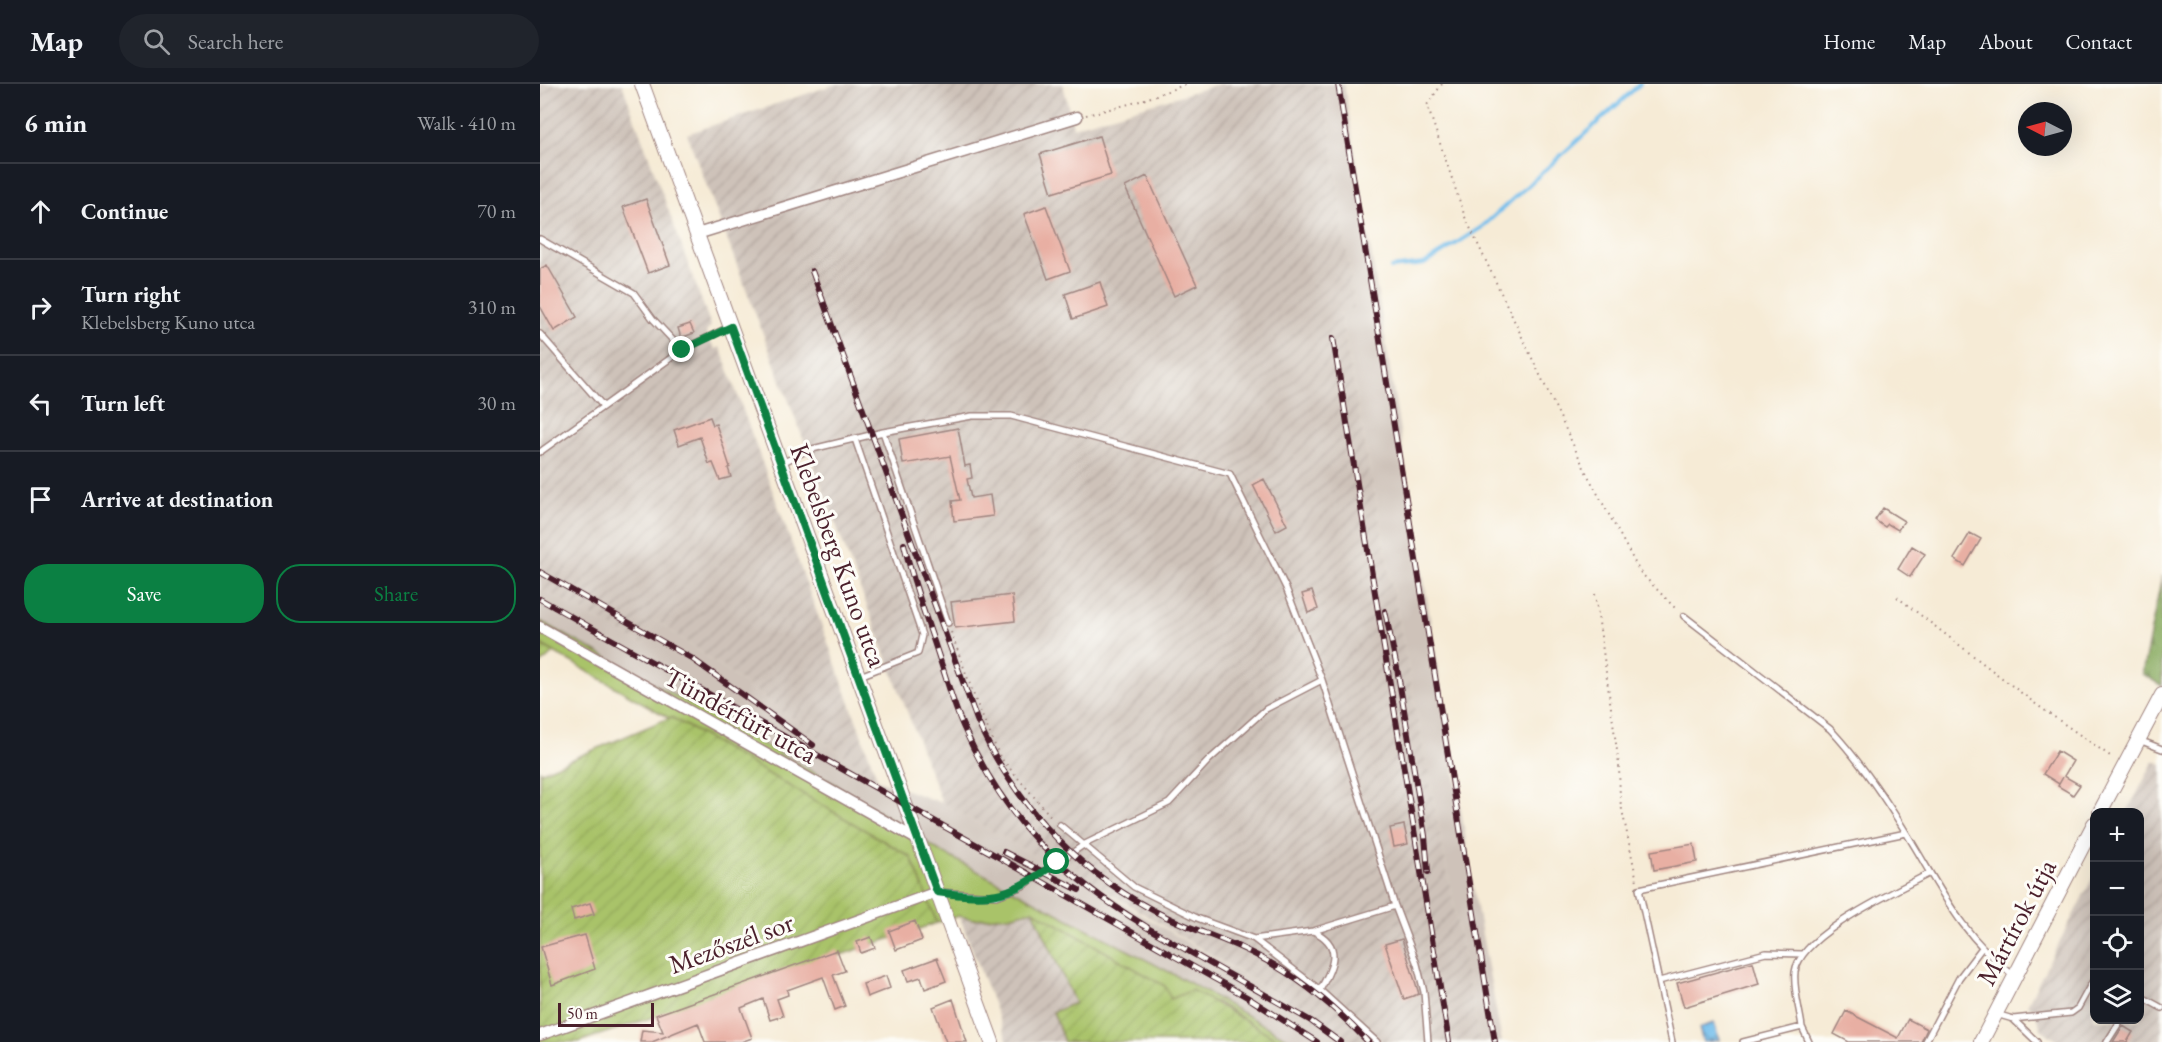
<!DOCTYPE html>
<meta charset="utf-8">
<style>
body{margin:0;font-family:"EB Garamond",serif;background:#20242c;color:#f1f3f6}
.controls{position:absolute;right:18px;bottom:18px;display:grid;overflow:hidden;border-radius:12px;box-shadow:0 6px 24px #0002}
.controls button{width:54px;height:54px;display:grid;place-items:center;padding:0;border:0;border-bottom:2px solid #363941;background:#171b24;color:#f1f3f6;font:30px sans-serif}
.compass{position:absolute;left:1478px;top:18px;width:54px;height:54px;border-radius:50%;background:#171b24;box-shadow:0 6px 24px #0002;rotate:276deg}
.scale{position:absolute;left:18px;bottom:15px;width:96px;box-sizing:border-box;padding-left:6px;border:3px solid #4a1f2b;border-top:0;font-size:16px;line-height:21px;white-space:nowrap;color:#4a1f2b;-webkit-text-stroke:4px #fdfcf7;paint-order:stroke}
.stop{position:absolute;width:18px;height:18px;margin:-14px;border:4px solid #0b8043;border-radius:50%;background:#fff}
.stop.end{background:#0b8043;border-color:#fff;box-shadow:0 2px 6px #0008}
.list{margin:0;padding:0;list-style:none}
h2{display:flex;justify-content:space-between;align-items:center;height:78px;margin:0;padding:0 24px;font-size:26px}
h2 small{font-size:20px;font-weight:400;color:#9ea1a6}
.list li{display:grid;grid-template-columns:39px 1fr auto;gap:18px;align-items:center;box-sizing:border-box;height:96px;padding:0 24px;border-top:2px solid #363941}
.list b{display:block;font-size:22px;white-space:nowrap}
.list p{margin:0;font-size:20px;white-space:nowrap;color:#9ea1a6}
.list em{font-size:20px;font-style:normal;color:#9ea1a6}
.actions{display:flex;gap:12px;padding:18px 24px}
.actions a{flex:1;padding:14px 0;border:2px solid #0b8043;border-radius:24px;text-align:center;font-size:21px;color:#0b8043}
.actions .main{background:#0b8043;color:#fff}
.icon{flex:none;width:33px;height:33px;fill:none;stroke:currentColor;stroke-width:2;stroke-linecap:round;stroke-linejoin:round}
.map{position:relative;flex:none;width:1622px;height:958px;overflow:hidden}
header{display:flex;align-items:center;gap:36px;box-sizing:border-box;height:84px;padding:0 30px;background:#171b24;border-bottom:2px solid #363941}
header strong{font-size:28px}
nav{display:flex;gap:33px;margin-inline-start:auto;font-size:21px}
.search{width:420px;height:54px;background:#20242c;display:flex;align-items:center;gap:15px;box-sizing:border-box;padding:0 21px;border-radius:33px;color:#9ea1a6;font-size:22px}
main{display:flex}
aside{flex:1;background:#171b24}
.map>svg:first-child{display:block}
</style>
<header>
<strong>Map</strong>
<div class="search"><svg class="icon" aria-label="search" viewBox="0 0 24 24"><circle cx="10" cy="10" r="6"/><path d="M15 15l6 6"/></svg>Search here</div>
<nav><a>Home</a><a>Map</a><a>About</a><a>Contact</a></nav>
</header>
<main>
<aside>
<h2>6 min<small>Walk · 410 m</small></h2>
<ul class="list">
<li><svg class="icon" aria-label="ahead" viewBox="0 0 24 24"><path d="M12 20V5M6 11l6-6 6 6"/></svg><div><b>Continue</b></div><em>70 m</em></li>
<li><svg class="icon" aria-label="right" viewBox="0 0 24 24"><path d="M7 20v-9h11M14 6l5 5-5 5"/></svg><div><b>Turn right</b><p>Klebelsberg Kuno utca</p></div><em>310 m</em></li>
<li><svg class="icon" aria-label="left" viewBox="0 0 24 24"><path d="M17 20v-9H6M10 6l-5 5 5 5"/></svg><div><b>Turn left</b></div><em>30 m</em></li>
<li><svg class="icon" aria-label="arrive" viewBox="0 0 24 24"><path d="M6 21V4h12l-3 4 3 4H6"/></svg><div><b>Arrive at destination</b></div></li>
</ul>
<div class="actions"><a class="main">Save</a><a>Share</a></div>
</aside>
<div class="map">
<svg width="1622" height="958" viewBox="0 0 1622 958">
<defs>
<pattern id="industrial-furrows" width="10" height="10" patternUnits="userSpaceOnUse" patternTransform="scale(1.5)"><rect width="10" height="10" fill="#cec2b9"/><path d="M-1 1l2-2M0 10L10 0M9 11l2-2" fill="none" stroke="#b2a69f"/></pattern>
<pattern id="forest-firs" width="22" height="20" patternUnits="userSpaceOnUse" patternTransform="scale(1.5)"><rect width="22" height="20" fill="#86a95d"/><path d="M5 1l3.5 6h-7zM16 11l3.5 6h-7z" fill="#70894d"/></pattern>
<pattern id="garden-furrows" width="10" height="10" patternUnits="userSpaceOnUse" patternTransform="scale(1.5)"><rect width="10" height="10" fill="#a9c369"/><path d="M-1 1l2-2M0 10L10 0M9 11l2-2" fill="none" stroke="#93a75b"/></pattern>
<pattern id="water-waves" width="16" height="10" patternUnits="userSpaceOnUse" patternTransform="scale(1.5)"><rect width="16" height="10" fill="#72beec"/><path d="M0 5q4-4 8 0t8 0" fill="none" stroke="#609abf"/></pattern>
</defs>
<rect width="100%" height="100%" fill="#fdfcf7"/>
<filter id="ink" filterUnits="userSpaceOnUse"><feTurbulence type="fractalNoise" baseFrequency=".0167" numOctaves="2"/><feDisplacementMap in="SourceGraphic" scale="12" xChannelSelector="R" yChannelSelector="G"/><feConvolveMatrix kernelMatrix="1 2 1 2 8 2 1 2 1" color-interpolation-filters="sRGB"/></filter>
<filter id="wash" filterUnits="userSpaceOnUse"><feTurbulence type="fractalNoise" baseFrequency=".008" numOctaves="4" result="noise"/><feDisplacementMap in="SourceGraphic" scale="24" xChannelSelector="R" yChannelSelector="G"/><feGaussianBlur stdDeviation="1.35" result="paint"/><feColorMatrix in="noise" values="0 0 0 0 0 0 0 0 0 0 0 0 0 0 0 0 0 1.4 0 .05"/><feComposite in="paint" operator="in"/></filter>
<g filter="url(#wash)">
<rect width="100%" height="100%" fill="#f6ebd6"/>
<path fill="url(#industrial-furrows)" d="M0,0H82L171,242L166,248L167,252L175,265L180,263L338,696L116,536L102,560L0,504Z
M296,0H523L533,43L680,0H784L815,224L800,228L940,958H805L747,917L554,800L502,776L402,719L147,50Z
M1614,677L1622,680V958H1519L1501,945L1494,925L1487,921L1554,791V936H1600V728H1587Z
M493,826L535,920L513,928L524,958H468L419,831L433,835L469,832Z"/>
<path fill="#cec2b9" d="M784,0H804L935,813L962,958H940L800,227L815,224Z
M0,504L102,560L116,536L338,696L402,719L502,776L514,764L554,800L582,819L747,917L805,958H753L654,901L403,769L293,699L0,537Z"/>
<path fill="#a9c369" stroke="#7a714a" stroke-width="1.5" d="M0,537L293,699L403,769L654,901L753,958H740L677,918L631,915L493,826L469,832L433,835L419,832L397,839L371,773L0,560Z"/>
<path fill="url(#forest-firs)" stroke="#686444" stroke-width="1.5" d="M1622,492V602L1602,590Z"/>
<path fill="url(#garden-furrows)" stroke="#7a714a" stroke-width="1.5" d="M0,560L14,568L0,581Z
M131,633L371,773L397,839L38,958H0V686L2,688Z
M493,826L625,902L631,915L652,906L736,954L727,958H524L513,928L535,919Z"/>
<path fill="url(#water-waves)" stroke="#5e6e8c" stroke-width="1.5" d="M1174,939L1179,956L1163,958L1159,944Z"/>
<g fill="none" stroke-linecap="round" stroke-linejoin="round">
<path stroke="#72beec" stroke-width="4" d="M851,184L884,180L942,143L1100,0"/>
</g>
<g id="blocks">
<path fill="#e8afa3" d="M559,52L571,91L512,109L500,70Z
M607,92L657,201L634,212L585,103Z
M106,115L130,181L108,189L83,123Z
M506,122L530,187L508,195L484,130Z
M7,181L37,233L14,247L0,222V185Z
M560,198L568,223L533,235L525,210Z
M150,240L154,249L141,254L138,244Z
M170,333L173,341L176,340L190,383L188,384L191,393L180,396L173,379L169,380L160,353L139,361L134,346Z
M418,344L425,382L430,381L432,394L427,395L431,414L450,411L453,432L414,437L412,417L420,416L410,372L363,380L359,355Z
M724,395L747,441L736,447L713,401Z
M1343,424L1364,437L1358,446L1348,440L1345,443L1335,436Z
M1430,449L1441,455L1425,482L1414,475Z
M1372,462L1385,470L1370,493L1358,485Z
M772,507L778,525L768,529L762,510Z
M472,511L475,537L415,544L411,518Z
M1517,667L1533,677L1524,692L1540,701L1533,711L1518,702L1523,693L1519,700L1503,690Z
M864,741L868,760L854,763L850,744Z
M1154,760L1157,778L1114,786L1111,767Z
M50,819L54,830L34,836L31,825Z
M375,837L382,856L356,866L349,847Z
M45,851L55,885L12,901L1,863Z
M331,853L335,864L321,869L317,858Z
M862,855L879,910L864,915L845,860Z
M297,866L305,887L293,891L305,922L295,926L283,893L247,906L248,911L237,915L243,932L230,936L223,915L201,924L212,954L201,958H165L158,939L112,958H100L102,946L123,948L116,931Z
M397,874L406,897L385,905L381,893L368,897L364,886Z
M1213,878L1219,900L1144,923L1137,899Z
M346,892L350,904L327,913L323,900Z
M413,915L420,937L427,958H406L393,923Z
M1306,927L1358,954L1368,935L1387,945L1381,958H1309L1294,950Z
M1583,942L1593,948L1587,958H1573Z"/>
</g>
</g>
<g filter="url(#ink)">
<use href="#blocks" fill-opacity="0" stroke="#a08580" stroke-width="1.5"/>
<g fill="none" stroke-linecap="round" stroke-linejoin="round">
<g stroke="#a08580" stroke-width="8">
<path id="service" d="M0,155L94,209L113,235L142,266
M0,250L63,322
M343,348L408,539
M315,355L382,551L378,569L320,592
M0,368L142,266L189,243
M242,379L268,366L343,348L432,332H471L690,390L746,504L782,596L855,822L877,880L884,908L888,958
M1144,532L1290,645C1323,680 1351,723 1376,765C1405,814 1426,855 1473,891
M1599,656L1622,665
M520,741L594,803L657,834L714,855L780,906L837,958
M397,808L457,812L483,802L545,760L629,719L669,676L726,625L782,596
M773,847C804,861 793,883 780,906
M714,855L773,847L855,822
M1119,897L1226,869L1263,870
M1600,912L1622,924
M1456,930L1473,935L1531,929L1538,924L1554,895
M1473,935L1497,958
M1262,943C1260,926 1253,905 1255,888C1260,850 1357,807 1390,789
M1386,957L1419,894L1441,865
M1132,958L1099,805L1366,749
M1203,958L1262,943L1269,958
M1567,958L1581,936"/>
</g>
<g stroke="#a08580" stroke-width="13">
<path id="minor" d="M157,150L537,33
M0,543L380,757
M0,951L397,808"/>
</g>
<g stroke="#a08580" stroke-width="16">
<path id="tertiary" d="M102,0L452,958
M1560,728L1622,611
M1441,958L1554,740"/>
</g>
<path stroke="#a08580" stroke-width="2" stroke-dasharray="1.5 4.5" stroke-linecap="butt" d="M902,0L887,21L925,133L1047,390L1100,488L1137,526
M546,31L597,18L647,0
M1055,510L1079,681L1080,716L1097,797
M1357,513L1497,621L1573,674
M411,548L437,620L460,673L513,735"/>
<use href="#service" stroke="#fff" stroke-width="5"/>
<use href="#minor" stroke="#fff" stroke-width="10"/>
<use href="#tertiary" stroke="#fff" stroke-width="14"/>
<g stroke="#4a1f2b" stroke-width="6">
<path id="rail" d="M798,0L955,958
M272,187L437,636C472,716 532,782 609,824C637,840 667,849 697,862C747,884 791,918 828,958
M793,254L909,958
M364,460C373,499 387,536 399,573C407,596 413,620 423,642C464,735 521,791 607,843
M0,488L151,574L273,661
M0,515L707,913L777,958
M845,527L857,584L885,752L888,788
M464,768L539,806
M599,839L771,937L800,958"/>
</g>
<use href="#rail" stroke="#fdfcf7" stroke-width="4" stroke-dasharray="11" stroke-linecap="butt"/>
</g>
</g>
<g fill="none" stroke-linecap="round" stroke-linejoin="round" filter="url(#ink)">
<path stroke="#0b8043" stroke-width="8" d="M142,266L191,243L397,808C456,816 469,813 517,778"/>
</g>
<g text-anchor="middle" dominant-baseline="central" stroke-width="6" stroke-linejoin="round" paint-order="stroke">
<g font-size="27" fill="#4a1f2b" stroke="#fdfcf7">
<text transform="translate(299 471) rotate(70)">Klebelsberg Kuno utca</text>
<text transform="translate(201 631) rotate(29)">Tündérfürt utca</text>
<text transform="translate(1476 838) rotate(-62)">Mártírok útja</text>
<text transform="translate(191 859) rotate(-20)">Mezőszél sor</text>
</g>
</g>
</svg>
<div class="controls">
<button>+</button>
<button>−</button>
<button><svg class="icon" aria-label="locate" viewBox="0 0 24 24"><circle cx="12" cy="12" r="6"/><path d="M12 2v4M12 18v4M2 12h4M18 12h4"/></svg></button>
<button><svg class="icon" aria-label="layers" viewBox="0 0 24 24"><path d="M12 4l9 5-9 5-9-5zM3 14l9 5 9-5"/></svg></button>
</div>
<svg class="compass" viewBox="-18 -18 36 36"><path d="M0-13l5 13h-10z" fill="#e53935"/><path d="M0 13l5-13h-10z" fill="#9ea1a6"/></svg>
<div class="scale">50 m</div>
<div class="stop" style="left:517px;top:778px"></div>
<div class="stop end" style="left:142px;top:266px"></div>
</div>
</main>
